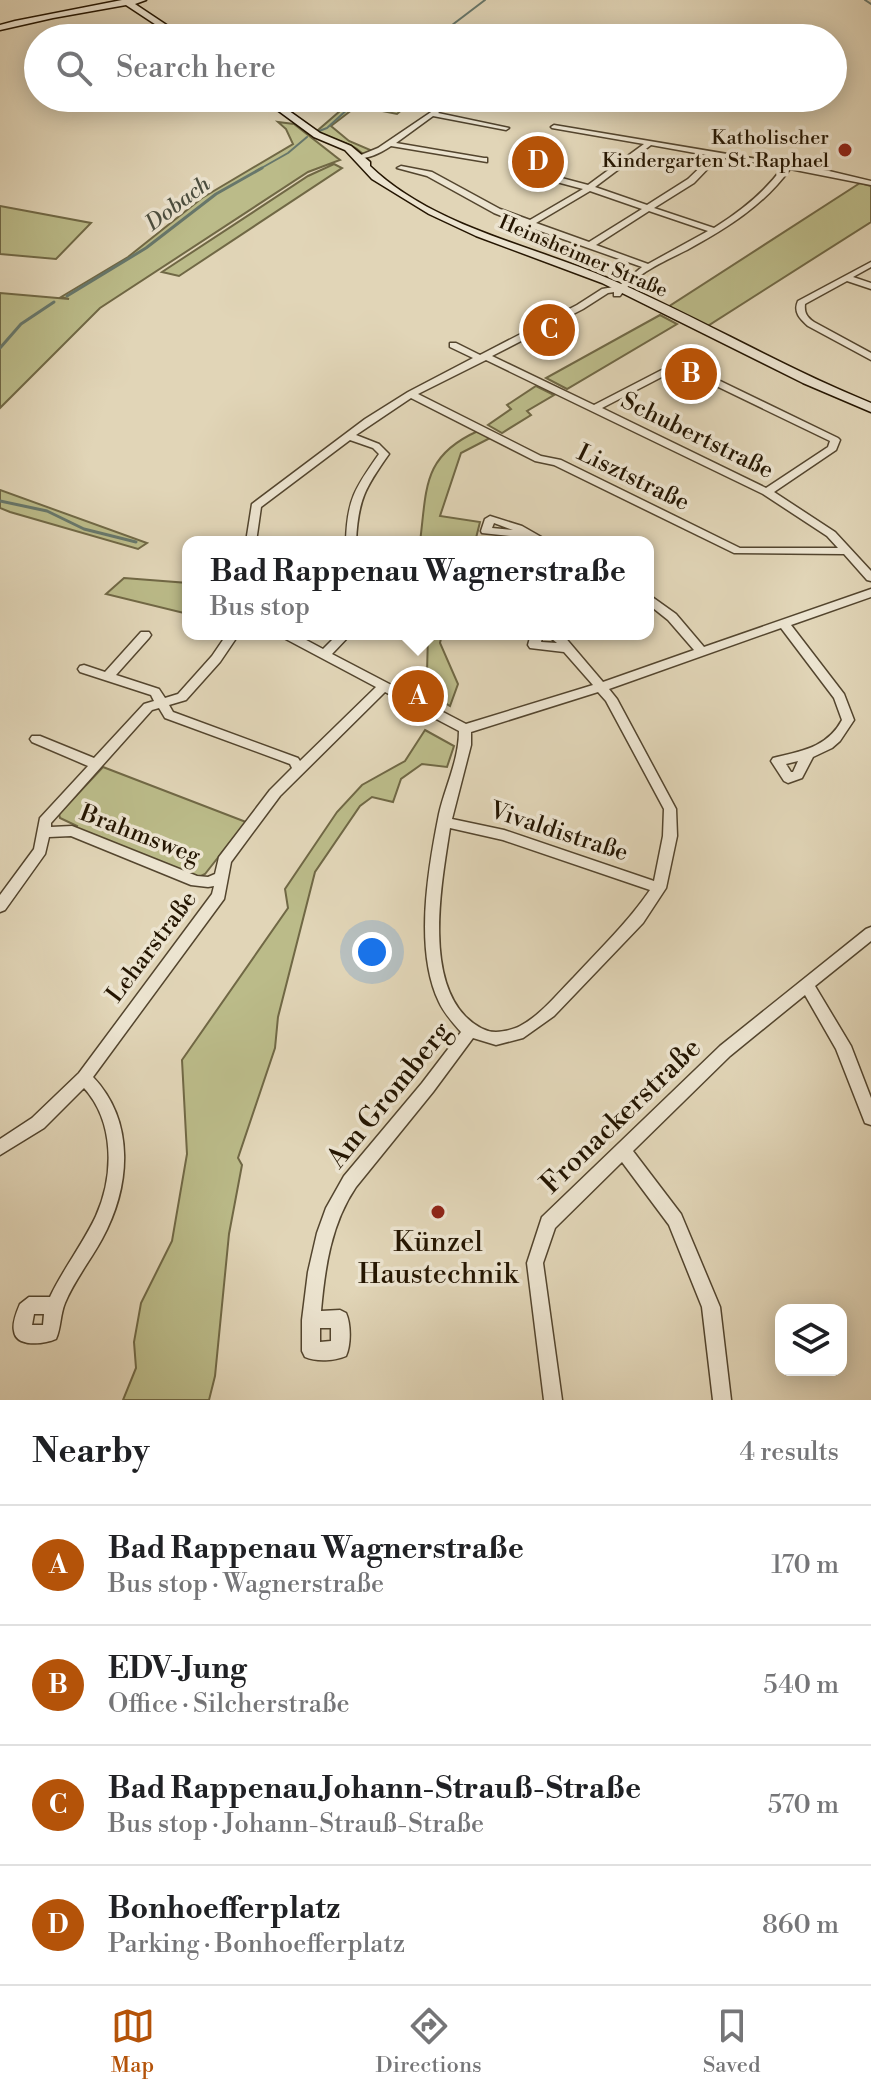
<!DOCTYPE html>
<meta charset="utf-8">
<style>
body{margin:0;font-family:"Libre Bodoni",serif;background:#f6f6f6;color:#202124}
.controls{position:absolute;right:24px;bottom:24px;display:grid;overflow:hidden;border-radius:16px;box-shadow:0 4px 20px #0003}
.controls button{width:72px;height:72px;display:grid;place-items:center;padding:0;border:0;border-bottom:2px solid #e0e0e0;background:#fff;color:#202124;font:40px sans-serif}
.you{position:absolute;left:372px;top:952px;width:28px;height:28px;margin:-20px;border:6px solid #fff;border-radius:50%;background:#1a73e8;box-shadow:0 0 0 12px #1a73e833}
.badge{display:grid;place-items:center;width:52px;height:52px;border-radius:50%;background:#b45309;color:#fff;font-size:26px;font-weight:700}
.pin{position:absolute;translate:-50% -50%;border:4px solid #fff;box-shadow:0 2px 8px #0006}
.popup{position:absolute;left:182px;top:536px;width:472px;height:104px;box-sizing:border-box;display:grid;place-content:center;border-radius:16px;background:#fff;filter:drop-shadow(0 2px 6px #0005);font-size:26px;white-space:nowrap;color:#757577}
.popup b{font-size:30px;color:#202124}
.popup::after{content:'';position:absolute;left:50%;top:100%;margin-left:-16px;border:16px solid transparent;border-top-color:#fff}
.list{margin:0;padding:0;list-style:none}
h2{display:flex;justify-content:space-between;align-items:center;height:104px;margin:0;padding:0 32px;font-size:34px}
h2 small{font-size:26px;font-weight:400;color:#757577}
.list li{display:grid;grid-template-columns:52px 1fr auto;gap:24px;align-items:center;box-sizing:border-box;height:120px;padding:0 32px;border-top:2px solid #e0e0e0}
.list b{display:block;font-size:30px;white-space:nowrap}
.list p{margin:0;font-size:26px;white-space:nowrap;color:#757577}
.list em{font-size:26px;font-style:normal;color:#757577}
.icon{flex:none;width:44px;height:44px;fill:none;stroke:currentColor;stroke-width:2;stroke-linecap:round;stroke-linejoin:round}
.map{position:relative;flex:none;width:871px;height:1400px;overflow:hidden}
.search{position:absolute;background:#fff;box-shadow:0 4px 20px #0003;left:24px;right:24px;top:24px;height:88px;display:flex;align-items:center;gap:20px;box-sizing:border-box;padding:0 28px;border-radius:44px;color:#757577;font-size:30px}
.sheet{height:584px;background:#fff}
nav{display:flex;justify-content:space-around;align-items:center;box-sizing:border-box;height:112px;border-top:2px solid #e0e0e0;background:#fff;font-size:22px;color:#757577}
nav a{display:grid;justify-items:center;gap:4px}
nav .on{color:#b45309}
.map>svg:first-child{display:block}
</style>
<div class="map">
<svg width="871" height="1400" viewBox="0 0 871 1400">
<rect width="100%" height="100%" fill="#e1d5b7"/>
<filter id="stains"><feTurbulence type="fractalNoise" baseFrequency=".0025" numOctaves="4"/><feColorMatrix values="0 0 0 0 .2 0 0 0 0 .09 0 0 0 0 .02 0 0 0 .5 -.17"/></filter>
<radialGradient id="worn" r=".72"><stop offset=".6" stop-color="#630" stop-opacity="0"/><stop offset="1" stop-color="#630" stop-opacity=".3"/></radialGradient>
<path fill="#bbbb89" stroke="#706845" stroke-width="2" d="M355,98H416L397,114L357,106L331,126L349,141L375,152L363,154C350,141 332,141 317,131Z
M278,122L294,124L340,160L308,172L100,308L0,408V293L69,299L61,297L128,257L202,198L293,144L286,129Z
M334,164L342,168L179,276L162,272L308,176Z
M860,183L871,186V222L706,327L668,307Z
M0,206L91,223L56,259L0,254Z
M660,315L677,324L567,389L546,378Z
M536,386L554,395L527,411L531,415L502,433L488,425L511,409L507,405Z
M478,431L492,437L461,453L440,516L480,522L475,542H420C427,488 422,456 478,431Z
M0,490L147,543L138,549L10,512L0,508Z
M124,578L188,583V614L106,594Z
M428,634H442L440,643L458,684L450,706L415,685L427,673Z
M425,730L454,746L447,767L422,764L401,779L393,802L372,797L360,806L315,872L278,1017L275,1048L238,1158L242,1165L229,1234L215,1376L209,1400H123L136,1368L134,1342L141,1303L172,1241L187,1154L182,1060L288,908L285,889L337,812L362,785L405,761Z
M103,767L246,822L205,874L199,877L76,828L77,826L60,818L59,814Z"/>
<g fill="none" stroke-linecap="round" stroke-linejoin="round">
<path stroke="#67776b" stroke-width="2" d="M865,0L871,4
M435,38L485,0
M319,131L327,128L360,98
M258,170L288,153L307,137"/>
<path stroke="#67776b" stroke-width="3" d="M67,296L146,248L216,194L262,168
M0,348L21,324L54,302
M0,501L47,511L84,529L136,542"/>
<g stroke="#53452e" stroke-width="3">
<path id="street" d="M443,104L446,106L438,113L509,128L506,130L433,116L396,143L484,158H487V162L391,146C382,152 366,161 356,157L378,148Z
M554,125L829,171L871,181V185L790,169C763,206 727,228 687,250C663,262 636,273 620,296H614V292L608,293L583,309L492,356L594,405L679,361L838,438L840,440L836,450L774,492L835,532L871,571V581L867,580L844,554L734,553L554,465L535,461L411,398L356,435L379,444L389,454C365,488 358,500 356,542H346C347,500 355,488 379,454L373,448L350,440L261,507L256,542H246L252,504L365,419L408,392L473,358L450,347V343H456L480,355L577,305L602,289L619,286L642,267L526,226L494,213L427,176L397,168L401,166L432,172L500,209L530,220L583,189L519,172V168L538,151L556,156L539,172L588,185L644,144L552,128L551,127ZM651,145L712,156L688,179L647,205L595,187ZM542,156L547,157L532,171L527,169ZM719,157L783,167C764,193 741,211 714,228L654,208L694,183ZM590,191L642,209L589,242L536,223ZM649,211L708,231L648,264L596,245ZM486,360L763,494L827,536L838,548H740L561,460L541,456L418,394ZM679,368L830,441L828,447L766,488L602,408Z
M871,262V267L853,277L871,283V289L847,281L805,304C804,313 807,317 814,322L871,353V360L808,326C800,319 793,312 798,301Z
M490,516L522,526L550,542H537L529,538L482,533L481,531L485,519ZM494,523L513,530L492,528Z
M871,589V597L791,625L844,694L854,720L840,741L832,748L813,757L802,778L788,783L784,781L771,761L773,758C801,751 827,748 842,720L834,698L781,628L609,689L617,699L676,809L677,836L666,888L643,923L554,1016L523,1038L496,1045L473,1038L433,1092L356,1187C331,1224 325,1267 321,1311L340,1310L346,1313C351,1324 351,1345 346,1356C335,1361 316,1362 305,1357L302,1351V1320L308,1272L317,1233L326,1208L344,1176L422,1083L461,1032C453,1023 444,1013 439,1002C414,950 428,869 439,814C445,787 459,760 459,731L385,692L280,796L231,862L224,899L93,1077C136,1122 130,1188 102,1239C90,1261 74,1281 65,1303C60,1315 61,1328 56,1339C45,1344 16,1348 14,1331C12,1323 17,1311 20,1304L29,1297H50C63,1269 83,1244 96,1216C114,1176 115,1122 84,1088L44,1128L0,1155V1139L32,1118L79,1073L212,894L214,886L208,887L191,885L71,836L49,837L45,854L5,910L0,912V895L34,849L40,818L88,766L32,742L30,739L32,736H40L94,758L144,704L154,701L151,695L80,672L78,669L80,666L84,665L105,672L141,632H149L151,635L149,638L116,675L159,689L165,698L178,694L212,656L227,634H239L220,662L186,700L169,705L173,712L298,758L300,761L376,687L282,637L280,634H295L323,649L338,634H351L332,654L466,724L593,685L564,652L530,648L528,645L531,634H543L541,642L557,643L546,634L563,635L603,682L694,650L668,620L648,604V594L676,614L704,647ZM598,692L606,701L664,809L663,836L654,881L504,830L452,819L471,745V732ZM159,708L165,718L290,764L292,768L270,790L219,857L215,874L208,877L197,876L72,826L51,827V823L152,710ZM798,761L793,772H791L786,764ZM450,828L503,840L650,890C628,922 600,949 574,977C557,994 541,1015 520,1026C515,1029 503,1032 496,1032C484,1032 473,1024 465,1016C424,973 442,881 450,828ZM34,1314H44L43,1325H32ZM320,1328H331V1341L320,1342Z
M871,927V941L815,986L851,1046L871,1098V1125L865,1123L836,1049L805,995L730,1056L633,1151L681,1214L720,1307L731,1400H713L702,1307L669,1225L622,1162L555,1228L543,1263L562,1400H544L527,1263L542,1217L720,1046L866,929Z"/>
</g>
<g stroke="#241501" stroke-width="3">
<path id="secondary" d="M122,0H146L135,4L186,38H176L126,5L53,18L0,30V25L15,21Z
M261,98H271L320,133L351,146L370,162V166C435,228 532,245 612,280C700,318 782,367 871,403V412L803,383L602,283L476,236L429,214L372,179L345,150L314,137Z"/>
</g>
<use href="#street" fill="#ece4d0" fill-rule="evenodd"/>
<use href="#secondary" fill="#ece4d0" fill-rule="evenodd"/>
</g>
<g fill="#8f2418" stroke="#ece4d0" stroke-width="3">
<circle cx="845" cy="150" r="8"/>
<circle cx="438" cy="1212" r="8"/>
</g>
<g text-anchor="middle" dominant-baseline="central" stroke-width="7" stroke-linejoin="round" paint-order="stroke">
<g font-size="20" fill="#241501" stroke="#ece4d0" text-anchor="end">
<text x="829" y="138">Katholischer<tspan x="829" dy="23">Kindergarten St. Raphael</tspan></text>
</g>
<g font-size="20" fill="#241501" stroke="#ece4d0">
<text transform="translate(583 257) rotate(23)">Heinsheimer Straße</text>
</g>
<g font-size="22" font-style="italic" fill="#4b4e3f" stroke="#ece4d0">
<text transform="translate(178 204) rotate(-37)">Dobach</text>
</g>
<g font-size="24" fill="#241501" stroke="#ece4d0">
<text transform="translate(697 436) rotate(26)">Schubertstraße</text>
<text transform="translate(633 478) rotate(26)">Lisztstraße</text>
<text transform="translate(559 832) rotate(18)">Vivaldistraße</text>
<text transform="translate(140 835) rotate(21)">Brahmsweg</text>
<text transform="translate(152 947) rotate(-53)">Leharstraße</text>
</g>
<g font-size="28" fill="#241501" stroke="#ece4d0">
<text transform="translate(389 1095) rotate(-51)">Am Gromberg</text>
<text transform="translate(621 1116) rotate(-44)">Fronackerstraße</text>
</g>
<g font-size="28" fill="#241501" stroke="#ece4d0">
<text x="438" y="1242">Künzel<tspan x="438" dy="32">Haustechnik</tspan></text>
</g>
</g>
<rect width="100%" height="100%" filter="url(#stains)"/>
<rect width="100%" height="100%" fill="url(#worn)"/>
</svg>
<div class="controls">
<button><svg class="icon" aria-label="layers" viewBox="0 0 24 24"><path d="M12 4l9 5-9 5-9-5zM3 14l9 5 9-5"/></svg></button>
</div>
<div class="you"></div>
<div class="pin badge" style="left:418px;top:696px">A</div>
<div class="popup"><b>Bad Rappenau Wagnerstraße</b>Bus stop</div>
<div class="pin badge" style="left:691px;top:374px">B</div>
<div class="pin badge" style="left:549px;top:330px">C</div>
<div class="pin badge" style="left:538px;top:162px">D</div>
<div class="search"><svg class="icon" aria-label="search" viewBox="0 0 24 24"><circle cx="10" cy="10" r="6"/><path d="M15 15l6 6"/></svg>Search here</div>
</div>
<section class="sheet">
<h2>Nearby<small>4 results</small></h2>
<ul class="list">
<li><span class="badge">A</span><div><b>Bad Rappenau Wagnerstraße</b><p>Bus stop · Wagnerstraße</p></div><em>170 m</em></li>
<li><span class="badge">B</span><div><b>EDV-Jung</b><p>Office · Silcherstraße</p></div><em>540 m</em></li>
<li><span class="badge">C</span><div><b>Bad Rappenau Johann-Strauß-Straße</b><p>Bus stop · Johann-Strauß-Straße</p></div><em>570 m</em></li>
<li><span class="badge">D</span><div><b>Bonhoefferplatz</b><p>Parking · Bonhoefferplatz</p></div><em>860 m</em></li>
</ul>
</section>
<nav>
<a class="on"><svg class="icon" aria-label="map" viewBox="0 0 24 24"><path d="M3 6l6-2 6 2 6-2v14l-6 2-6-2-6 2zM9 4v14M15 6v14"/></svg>Map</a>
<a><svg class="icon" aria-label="directions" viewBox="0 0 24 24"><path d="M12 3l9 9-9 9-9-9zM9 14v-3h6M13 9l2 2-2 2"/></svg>Directions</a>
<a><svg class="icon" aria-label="saved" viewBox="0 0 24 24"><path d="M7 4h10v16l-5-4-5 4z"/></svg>Saved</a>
</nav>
